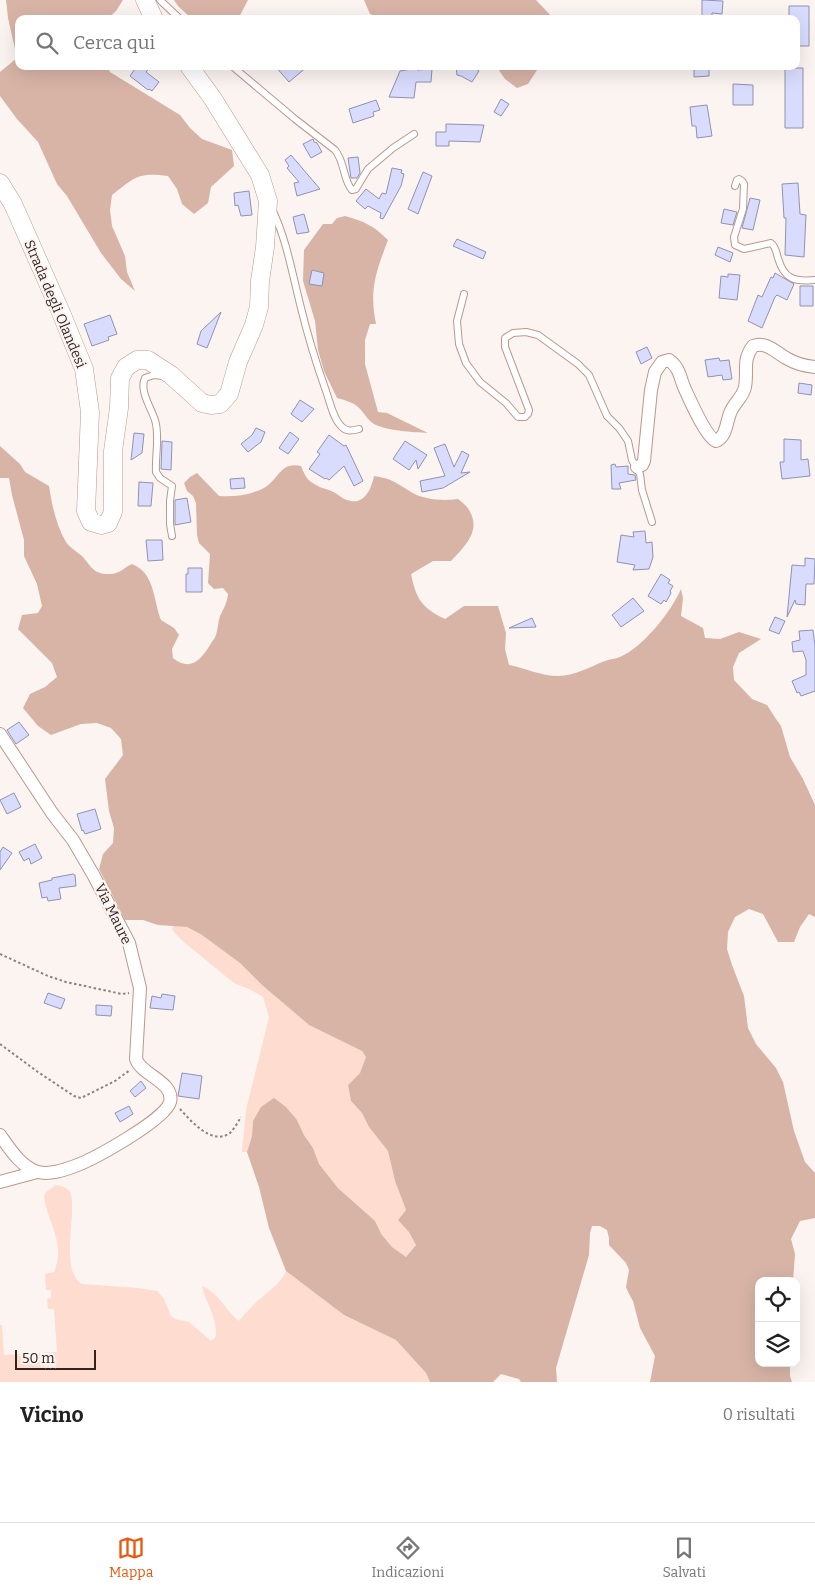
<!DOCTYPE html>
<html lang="it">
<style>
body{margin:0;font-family:Bitter,serif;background:#f2f2f2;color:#222}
.controls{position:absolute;right:15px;bottom:15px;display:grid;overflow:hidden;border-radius:10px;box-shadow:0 5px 20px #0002}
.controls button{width:45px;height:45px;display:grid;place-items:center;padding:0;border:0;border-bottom:1px solid #e0e0e0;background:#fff;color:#222;font:25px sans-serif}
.scale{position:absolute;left:15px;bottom:12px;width:81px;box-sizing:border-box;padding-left:5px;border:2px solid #31241f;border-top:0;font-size:14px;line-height:18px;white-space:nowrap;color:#31241f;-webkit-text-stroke:4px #fbf4f1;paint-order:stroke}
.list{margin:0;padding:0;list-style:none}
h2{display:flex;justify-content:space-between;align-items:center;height:65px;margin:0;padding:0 20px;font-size:21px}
h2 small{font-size:16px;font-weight:400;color:#767676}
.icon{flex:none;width:28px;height:28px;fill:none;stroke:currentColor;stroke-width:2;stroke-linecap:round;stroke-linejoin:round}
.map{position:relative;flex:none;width:815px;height:1382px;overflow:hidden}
.search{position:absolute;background:#fff;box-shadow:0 5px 20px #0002;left:15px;right:15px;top:15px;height:55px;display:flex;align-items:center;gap:12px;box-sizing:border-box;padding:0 18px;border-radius:10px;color:#767676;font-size:19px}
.sheet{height:140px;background:#fff}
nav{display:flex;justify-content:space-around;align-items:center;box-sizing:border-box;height:70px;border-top:1px solid #e0e0e0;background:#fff;font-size:14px;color:#767676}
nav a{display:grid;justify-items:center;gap:2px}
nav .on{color:#ea580c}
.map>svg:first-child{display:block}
</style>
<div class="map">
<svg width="815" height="1382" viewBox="0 0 815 1382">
<rect width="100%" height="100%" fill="#fbf4f1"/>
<path fill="#fedccf" d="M173,925L187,927L202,935L240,963L262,985L309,1025L362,1051L366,1057L360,1073L348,1085L351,1101L362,1113L369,1127L388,1151L395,1181L406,1210L398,1220L410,1232L416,1245L406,1257L392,1247L382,1235L375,1221L338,1188L319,1164L313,1148L304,1135L297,1120L253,1121L252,1136L247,1152H242L246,1110L269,1017L263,997L251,990L234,983L185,943L172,930Z
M56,1185C62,1186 66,1187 70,1192C72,1196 72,1202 72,1207C73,1226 62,1273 82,1284L138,1288L157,1291L164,1299L171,1316L175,1319L189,1322L211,1341L215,1338C220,1323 205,1301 202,1286C219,1293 225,1310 239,1321C246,1313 253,1305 261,1298C270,1290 282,1282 286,1271L344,1315L396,1340L426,1373L430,1382H0V1325H2L4,1355L57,1352L54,1309H48L47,1299L51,1298V1290H46L45,1274L54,1272C56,1267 58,1261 58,1256C60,1235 46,1217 44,1196L46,1192Z"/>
<path fill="#d7b4a6" d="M6,0H123L116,11L107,19H19V66H107L110,72L180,115L190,128L202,139L232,150L234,166L211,187L208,203L194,214L182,204L177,189L168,176C138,172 135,177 112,195L110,210L112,226L125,256L127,272L135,291L121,279L101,253L67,196L57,184L38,142L17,119L0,96V72L17,58L8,18Z
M174,0H248L238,19H192L178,6Z
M364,0H536L554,19H382L370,14Z
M496,66H558L539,67L528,84L517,88L505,79Z
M345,216C364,221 374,226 388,240C376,272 369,289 376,324H370L365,340V364L378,412L387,413L428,433C413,432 387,431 374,424C367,420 364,412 358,407C353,402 344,400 337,398L324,371L318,350L315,321L303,281L304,250L323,224H332L337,218Z
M0,446L20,464L25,472L49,486C52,505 56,525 66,542C70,548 78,552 83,557C92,568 95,575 111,574C119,574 125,567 132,564C155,573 153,599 161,620L174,628L179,635L172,649L173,658C190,672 201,660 210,645C212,641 215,639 216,635C218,629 218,622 220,616C224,608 227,603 228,594L223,588L214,589L208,583L210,554L199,543L197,535L196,503L193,496L187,491L184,483L190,477L197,473L219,496C234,497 249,495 262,489C279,481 279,461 301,466C306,479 309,482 322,488C326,489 330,490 333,492C338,494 341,498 347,500C364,506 371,490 374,476C391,478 398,484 411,492C423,500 445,501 458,499C462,502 467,506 469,510C482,531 464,547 451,561H433L411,574C416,599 422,608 445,619L464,606H498L506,633L505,649L509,665C525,668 541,676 558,676C575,676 589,667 605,661C610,659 615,659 620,657C643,647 671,612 681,589L683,598L681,616L703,628L705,638L720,639L739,632L761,639L739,653L733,667L734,680L752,699L767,705L776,719L781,726L790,757L803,779L815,805V917L809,914L800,927L794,942H778L763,914L749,909L735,917L728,932L727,949L732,965L744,996L748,1028L756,1044L776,1068L783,1082L794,1131L805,1162L815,1173V1218L800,1221L791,1239L795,1254L793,1281H759V1363H790V1376L792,1382H650L655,1356L640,1328L633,1301L629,1294L626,1287L629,1270L626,1263L609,1245V1238L607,1230L600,1226H592L590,1233L589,1255L556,1368L557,1382H521L519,1379L501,1374L493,1382H430L426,1373L396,1340L344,1315L286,1271L269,1228L259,1187L247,1152L252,1136L253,1121L261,1107L274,1098L286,1107L297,1120L304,1135L313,1148L319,1164L338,1188L375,1221L382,1235L392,1247L406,1257L416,1245L409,1232L398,1220L406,1210L395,1181L388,1151L369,1127L362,1113L351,1101L348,1085L360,1073L366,1057L362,1051L309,1025L262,985L240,963L202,935L187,927L158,925L143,920H125L99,869L103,854L113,843L114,828L109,811L105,779L123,755L121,739L111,728L97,723L81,724L51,735L38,726L23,708L30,694L45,687L57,677L52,663L18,629L22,615L38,613L42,606L37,584L24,556V540L12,495L9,478H0Z"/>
<path fill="#d9dcfd" stroke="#9092b1" d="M702,0L723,1L722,14L712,13V19H702Z
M789,6H809V46H796V19H789Z
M137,66H151L146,72L159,82L152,91L149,89L148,90L130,76Z
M275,66H308L289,82Z
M456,66H471L479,71L472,82L461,76L457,75Z
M694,66H709V76L694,77Z
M417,68V70L432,69L431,82H416L414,98L389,97L400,71Z
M785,68H803V128H785Z
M733,84L753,85V105H733Z
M501,99L509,104L501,116L494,112Z
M376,100L380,110L373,112L374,116L353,123L349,109Z
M707,105L712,136L697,138L696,126H692L690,107Z
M446,124L484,125L480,142L449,141V146H436V132H446Z
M313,139L314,142L317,143L322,152L311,158L303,144Z
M291,155L320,189L297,196L294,183L299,182L287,168L289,166L285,160Z
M358,157L360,173L357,178H351L348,158Z
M392,168L402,170L401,173L404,174L401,186L383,219L380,218L381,213L368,206L365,209L356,201L366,189L379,199L382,193L386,194Z
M423,172L432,176L418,214L408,209Z
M798,183L800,214L806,215L804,257L785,255L786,218H784L782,184Z
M249,191L252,215L241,216L238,205L235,206L234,193Z
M750,198L760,200L753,230L742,228Z
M724,209L737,212L733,225L721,223Z
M304,214L309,232L297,234L293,217Z
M457,239L486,252L483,259L453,246Z
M718,247L733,253L730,262L715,255Z
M312,270L324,273L322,286L309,284Z
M775,273L794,284L787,300L777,295L775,297L762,328L748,321L758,295L762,297L771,277L773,278Z
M728,274L740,275L737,300L719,298L721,276L728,277Z
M800,286H813V306H800Z
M221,312L207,348L197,344L201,331Z
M110,315L117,334L108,337L109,340L92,346L84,324Z
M647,347L652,358L641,364L636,352Z
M719,358L720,361L729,360L732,379L723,380L722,375L708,377L705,360Z
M799,383L812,385L811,395L798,393Z
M300,400L314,409L302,422L291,414Z
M256,428L265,432L261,442L248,452L241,444L252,435Z
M290,432L299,439L288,454L279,448Z
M134,433L144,434L142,453L131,460Z
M329,435L344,446L346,445L363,481L354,486L344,466L329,480L326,478L325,479L309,469L320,454L317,452Z
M784,439L801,440V460L808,459L810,476L782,479L780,462H784Z
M162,441L172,442L171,470L161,469Z
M405,441L427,455L418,469L416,460L409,470L393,459Z
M445,444L454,467L462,451L469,455L461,473L470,472L443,488L422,492L420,481L445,476L434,448Z
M615,464L616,467L628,466V474L635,475L636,480L619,483L621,489H612L611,465Z
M244,478L245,488L231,489L230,479Z
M139,482L153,483L151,506H138Z
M187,498L191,522L175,525V500Z
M645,531L646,543L652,542L653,557L649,569L633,570L635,565L617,562L621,535L634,537L633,532Z
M146,540H162L163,560L148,561Z
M805,558L815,559L814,584H806L805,605L796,604L795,600L787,617L792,565L805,566Z
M188,568H202V592H186V574H188Z
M661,574L670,580L668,583L673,586L670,591L671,593L666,602L664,600L661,604L648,596Z
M633,598L644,611L621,627L612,615Z
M775,617L785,621L779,634L769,630Z
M532,618L536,627L509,628Z
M813,630L815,646V691L801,696L799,692L797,693L792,681L806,675V660L803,651L793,652L792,642L800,640L799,631Z
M19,722L29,735L16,744L7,730Z
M14,793L21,807L7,814L0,800Z
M95,809L101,829L85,834L83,830L82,831L77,814Z
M35,844L42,858L31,864L29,858L24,861L19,852Z
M3,847L12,853L0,870V852Z
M73,874L75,875L76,886L59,888L61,899L48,901L47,897L42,898L39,883L52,880V878Z
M48,993L65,999L61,1009L44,1003Z
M162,994L175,996L173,1010L150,1008L152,996L161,998Z
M96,1005L112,1006L111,1016L96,1015Z
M182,1073L202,1076L199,1099L178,1096Z
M141,1081L146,1088L135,1097L130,1091Z
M129,1106L133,1114L120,1122L115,1113Z"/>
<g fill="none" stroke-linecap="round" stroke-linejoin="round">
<g stroke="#bb988b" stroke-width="8">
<path id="service" d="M160,0L180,19
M232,66L295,119L335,150C345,162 343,180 352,190L356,189L357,187L368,169L393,148L414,134
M735,186L737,180L739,179L742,181L744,184L743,209L734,237L735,245L744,249L771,243C776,247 776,252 778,258C784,279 794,282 815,280
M272,209C286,238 292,272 300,304C307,333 316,363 326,391C330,402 333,418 341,426C346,432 352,431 359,429
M464,294L457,321L459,344L466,363L480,382L506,403L518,417H525L528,414L529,410L505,347V338L513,333L526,332L538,335L578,364L589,375L607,416L619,428L628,441L632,460L640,474L642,490L652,522
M163,376L154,375L145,378C139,390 151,408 155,420C160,436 155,455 156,472L160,478L172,486L170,501V524L172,536"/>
</g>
<g stroke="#bb988b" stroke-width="14">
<path id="minor" d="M637,467L642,465L644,461L651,390L655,372L662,362L669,360C679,367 680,377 684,387C689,398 706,437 716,441C727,437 726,421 731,411C735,402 743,397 745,387C748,371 742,360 753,346C767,341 776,353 788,359C796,364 806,366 815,367
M0,734L52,813L73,840L94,876L129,943L140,988L136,1059C141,1075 175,1082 170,1102C165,1120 94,1159 75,1166C64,1170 50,1175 38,1172C21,1167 10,1149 0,1135
M0,1182L37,1172"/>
</g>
<g stroke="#bb988b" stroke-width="19">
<path id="secondary" d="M145,0L154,19
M0,183L13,204L62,315L84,369L90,412L86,511L91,522L101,525L108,523L113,512V451L119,408L120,378L126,367L137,360H148L171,375L202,403L211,405L220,404L229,394L238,362L254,325L259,307L260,281L265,247L268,201L260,175L213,99L189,66"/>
</g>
<path stroke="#8c827e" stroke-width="2" stroke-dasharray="2.5 2.5" stroke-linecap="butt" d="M0,954L48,976L66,982L122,994L129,993
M0,1044L38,1072L74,1096L81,1098L115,1081L130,1070
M180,1109C191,1121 212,1146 230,1133C234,1129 238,1122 241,1117"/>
<use href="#service" stroke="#fff" stroke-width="6"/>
<use href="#minor" stroke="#fff" stroke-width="12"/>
<use href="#secondary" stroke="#fff" stroke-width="18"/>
</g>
<g text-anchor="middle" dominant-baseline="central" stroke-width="4.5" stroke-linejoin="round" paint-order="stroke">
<g font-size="14" fill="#31241f" stroke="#fbf4f1">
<text transform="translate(55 304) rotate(67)">Strada degli Olandesi</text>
<text transform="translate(113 914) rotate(64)">Via Maure</text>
</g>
</g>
</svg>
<div class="controls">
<button><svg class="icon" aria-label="locate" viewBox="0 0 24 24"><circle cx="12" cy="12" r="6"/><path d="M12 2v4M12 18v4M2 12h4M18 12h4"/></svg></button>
<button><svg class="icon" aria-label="layers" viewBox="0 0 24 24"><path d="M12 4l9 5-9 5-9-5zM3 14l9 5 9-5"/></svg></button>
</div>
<div class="scale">50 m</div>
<div class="search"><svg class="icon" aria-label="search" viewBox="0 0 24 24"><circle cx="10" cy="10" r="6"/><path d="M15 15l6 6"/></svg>Cerca qui</div>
</div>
<section class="sheet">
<h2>Vicino<small>0 risultati</small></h2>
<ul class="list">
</ul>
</section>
<nav>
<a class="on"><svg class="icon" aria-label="map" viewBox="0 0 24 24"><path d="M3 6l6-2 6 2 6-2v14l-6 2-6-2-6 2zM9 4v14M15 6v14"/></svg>Mappa</a>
<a><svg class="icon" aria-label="directions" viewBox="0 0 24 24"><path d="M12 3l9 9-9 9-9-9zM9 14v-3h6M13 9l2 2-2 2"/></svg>Indicazioni</a>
<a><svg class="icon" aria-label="saved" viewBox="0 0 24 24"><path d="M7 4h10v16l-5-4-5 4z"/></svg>Salvati</a>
</nav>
